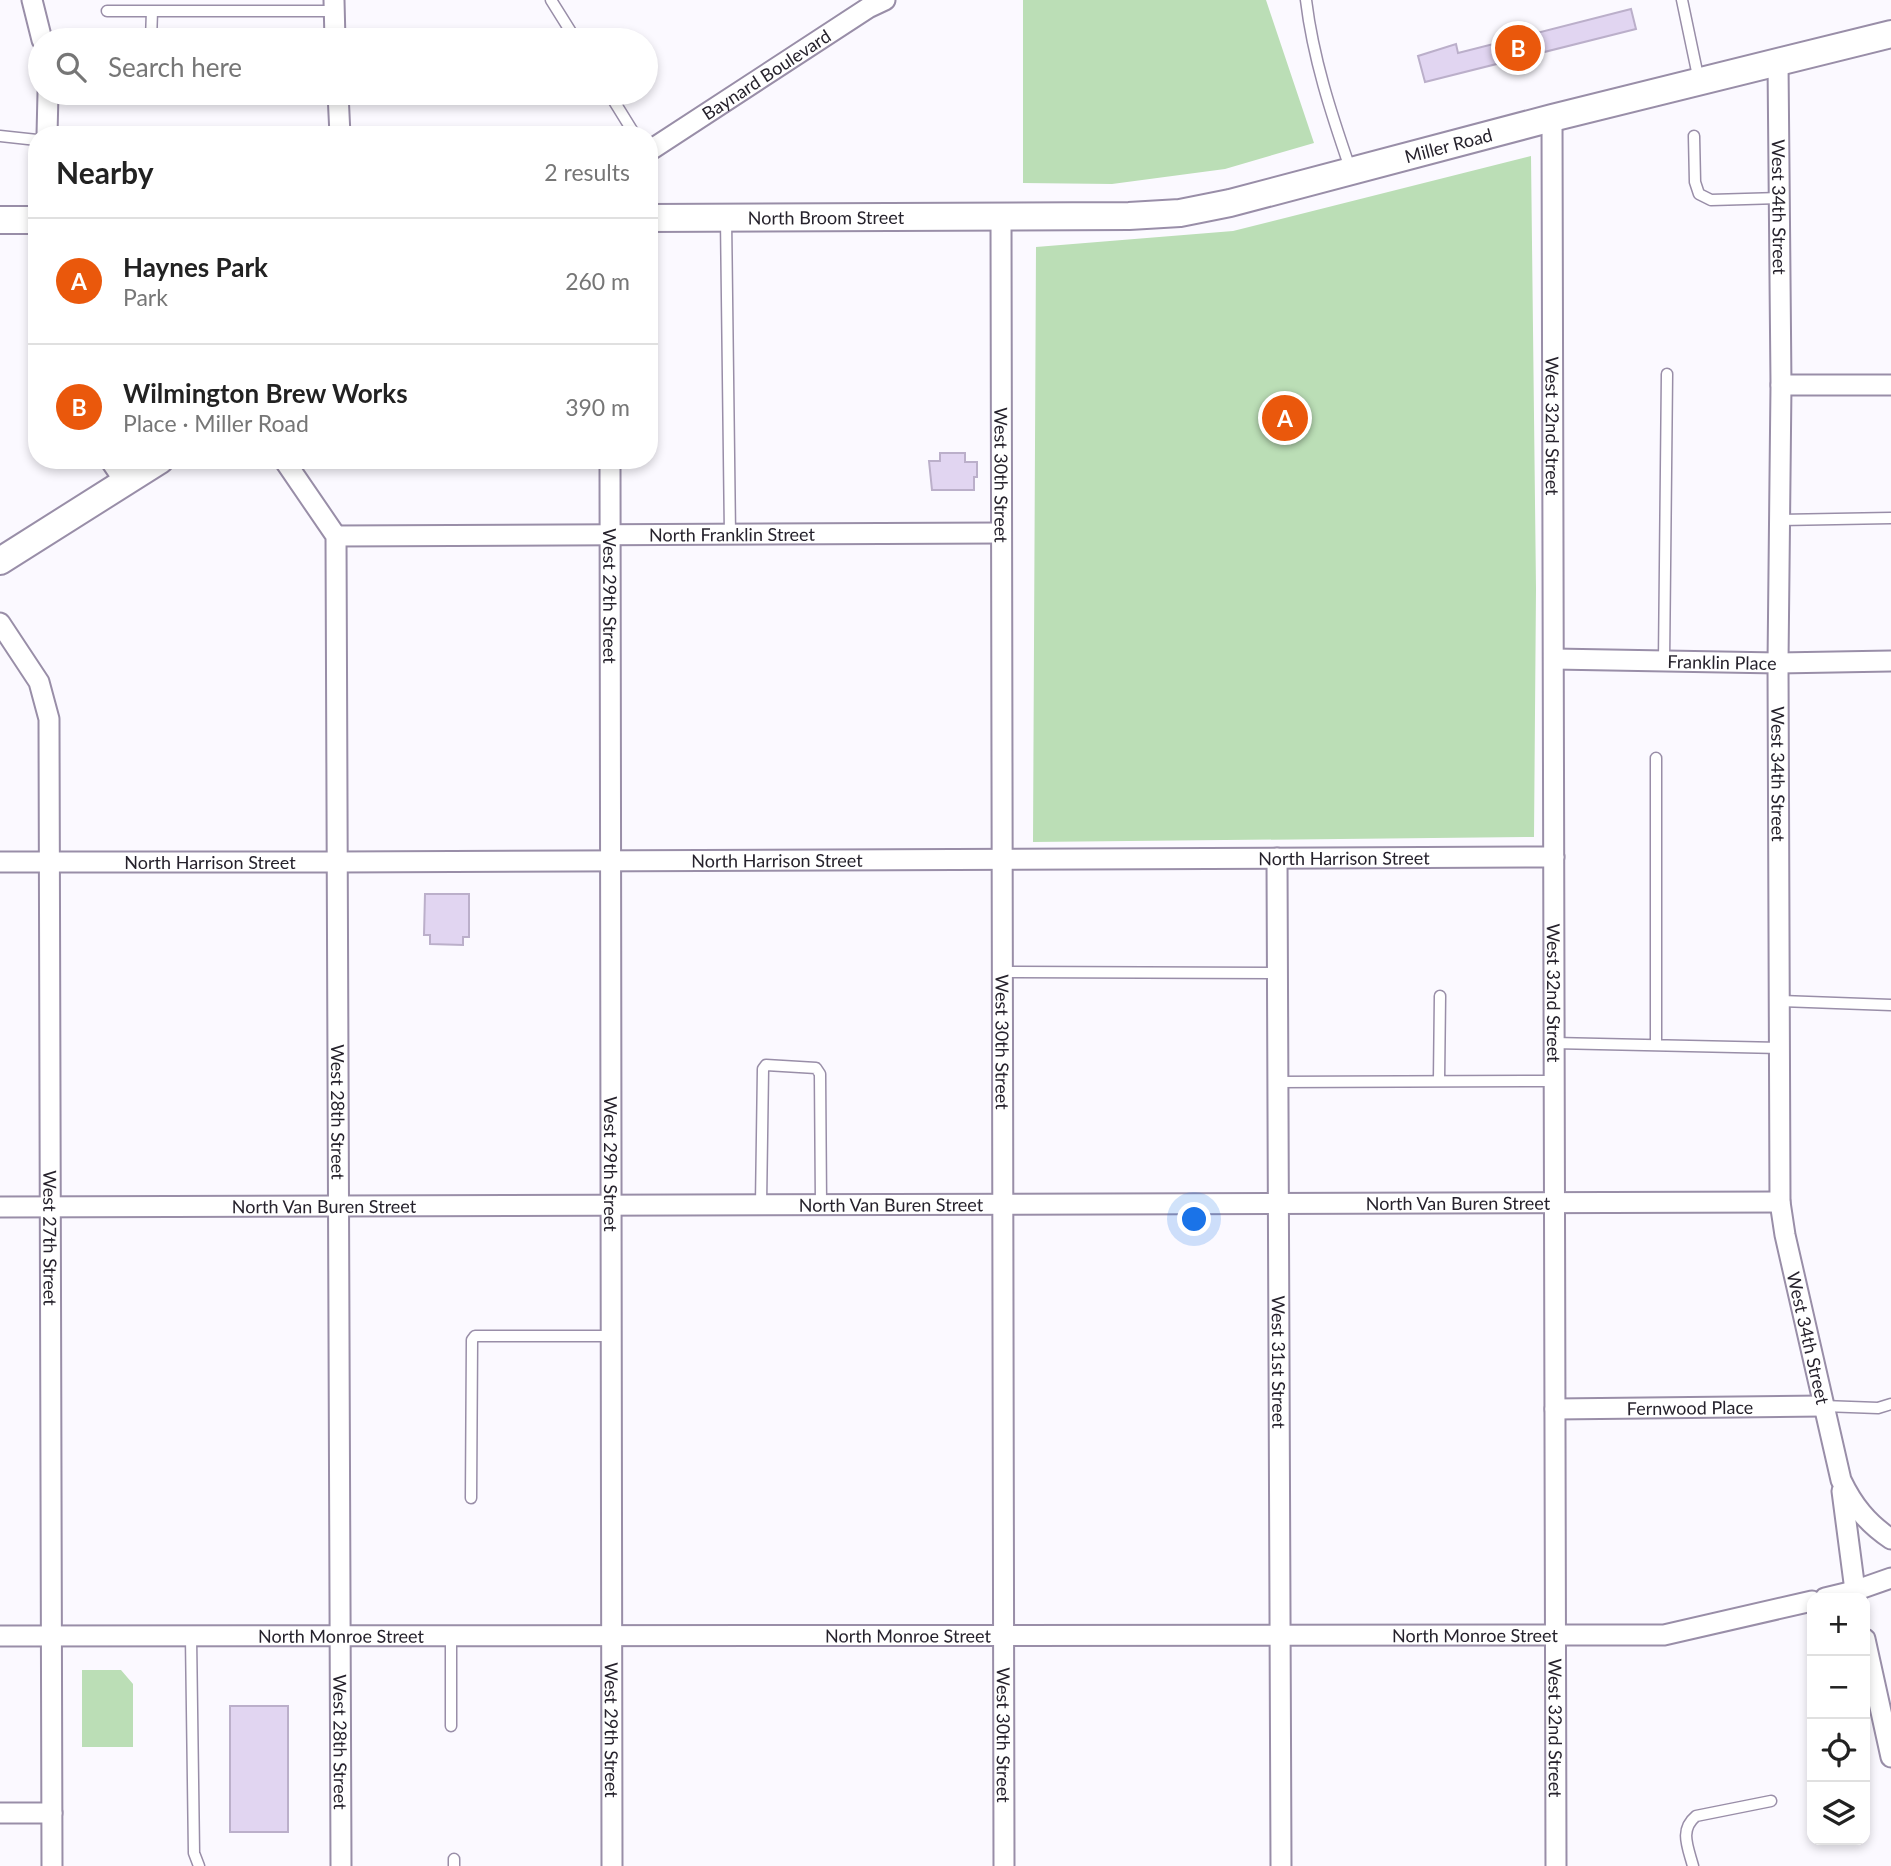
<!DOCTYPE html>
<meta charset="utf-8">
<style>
body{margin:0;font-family:Lato,sans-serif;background:#f6f6f6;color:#222}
.controls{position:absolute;right:21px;bottom:21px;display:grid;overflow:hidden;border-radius:14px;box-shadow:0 4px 10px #0003}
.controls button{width:63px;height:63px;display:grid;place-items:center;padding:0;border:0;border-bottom:2px solid #e0e0e0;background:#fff;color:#222;font:35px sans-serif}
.you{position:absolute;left:1195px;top:1220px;width:24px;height:24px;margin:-18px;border:5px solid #fff;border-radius:50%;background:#1a73e8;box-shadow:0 0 0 10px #1a73e833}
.badge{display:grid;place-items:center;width:46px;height:46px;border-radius:50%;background:#ea580c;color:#fff;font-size:23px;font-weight:700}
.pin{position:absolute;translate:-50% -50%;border:4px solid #fff;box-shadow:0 2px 7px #0006}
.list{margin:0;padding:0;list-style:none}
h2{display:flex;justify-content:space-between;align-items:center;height:91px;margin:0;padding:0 28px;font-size:30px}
h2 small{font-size:23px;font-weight:400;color:#767676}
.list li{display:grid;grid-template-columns:46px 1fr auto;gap:21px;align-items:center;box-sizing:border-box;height:126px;padding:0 28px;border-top:2px solid #e0e0e0}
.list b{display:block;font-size:26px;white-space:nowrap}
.list p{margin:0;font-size:23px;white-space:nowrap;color:#767676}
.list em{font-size:23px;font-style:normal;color:#767676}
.icon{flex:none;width:38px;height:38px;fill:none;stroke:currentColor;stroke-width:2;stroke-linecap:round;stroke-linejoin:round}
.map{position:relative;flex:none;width:1891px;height:1866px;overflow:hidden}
.search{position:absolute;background:#fff;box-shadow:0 4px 10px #0003;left:28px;top:28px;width:630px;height:77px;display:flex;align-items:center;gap:18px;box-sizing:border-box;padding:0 24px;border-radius:38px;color:#767676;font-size:26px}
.panel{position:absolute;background:#fff;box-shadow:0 4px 10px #0003;left:28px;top:126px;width:630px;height:343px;border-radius:28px}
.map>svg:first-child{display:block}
</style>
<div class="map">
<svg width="1891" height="1866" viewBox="0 0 1891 1866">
<rect width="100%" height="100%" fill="#fbf9ff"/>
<path fill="#bbdeb6" d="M1023,0H1266L1314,143L1225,169L1112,184L1023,183Z
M1531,156L1536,589L1534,837L1033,842L1036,247L1233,231Z
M82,1670H121L133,1684V1747H82Z"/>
<path fill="#e1d5f1" stroke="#bbafca" stroke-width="2" d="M1631,9L1636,29L1425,82L1418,56L1456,44L1458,53Z
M940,453H965V462H977V477H974V490H932L929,461H940Z
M425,894H469V937H463V945L430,944V935H424Z
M230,1706H288V1832H230Z"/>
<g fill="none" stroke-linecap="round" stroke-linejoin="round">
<g stroke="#998ea8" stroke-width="13">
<path id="lane" d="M551,0L576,40
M1306,0C1313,58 1331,113 1350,168
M1682,0L1699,81
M107,11H334
M151,40L152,11
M609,93L635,135
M0,136L37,140
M1694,136L1695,182L1699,194L1711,200L1780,198
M726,218L730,535
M1780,520L1891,518
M1664,662L1667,374
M1656,758V1045
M1002,972L1277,973
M1781,1001L1891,1005
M1554,1043L1781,1048
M1439,1080L1440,996
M1278,1082L1554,1081
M761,1204L763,1069L766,1065L816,1068L820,1074L821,1204
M1823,1406L1878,1408L1891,1404
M471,1498L472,1340L475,1336H611
M191,1637L194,1853L199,1866
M451,1726V1637
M454,1859V1866
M1693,1866C1688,1847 1679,1830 1696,1816L1771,1801"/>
</g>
<g stroke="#998ea8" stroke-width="23">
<g id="street">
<path d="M32,0L42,40"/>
<path d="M334,0L335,40"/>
<path id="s1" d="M1778,62L1781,385L1778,663L1780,1202L1785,1235L1841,1480C1853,1505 1867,1523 1891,1539"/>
<path d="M338,93L340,135"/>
<path id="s2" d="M1552,118L1556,1866"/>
<path d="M47,135L48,93"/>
<path id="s3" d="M649,151L868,8L885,0"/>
<path id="s4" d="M1001,218L1004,1866"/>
<path d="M1781,385H1891"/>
<path d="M110,460L125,482"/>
<path id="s5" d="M284,460L336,536L341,1866"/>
<path id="s6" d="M610,460L612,1866"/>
<path id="s7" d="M336,536L1001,533"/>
<path id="s8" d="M0,623L39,682L49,719L52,1866"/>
<path id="s9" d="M1554,659L1778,663L1891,661"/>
<path id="s10" d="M1277,858L1281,1866"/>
<path id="s11" d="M0,862H338L1554,857"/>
<path id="s12" d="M0,1207L1780,1202"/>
<path id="s13" d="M1555,1409L1823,1406"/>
<path d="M1842,1491L1856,1598"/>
<path d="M1825,1598L1854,1591L1891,1578"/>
<path id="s14" d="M0,1636L1664,1635L1812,1601"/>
<path d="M1865,1639L1891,1757"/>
<path d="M0,1813H52"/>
</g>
</g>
<g stroke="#998ea8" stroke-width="30">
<g id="secondary">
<path id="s15" d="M649,218L1129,216L1180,213L1230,203L1552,118L1891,34"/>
<path d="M0,220H37"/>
<path d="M0,561L160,460"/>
</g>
</g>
<use href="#lane" stroke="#fff" stroke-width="10"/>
<use href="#street" stroke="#fff" stroke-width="19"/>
<use href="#secondary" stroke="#fff" stroke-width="26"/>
</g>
<g text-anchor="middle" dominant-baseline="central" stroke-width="6" stroke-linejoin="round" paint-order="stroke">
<g font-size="18" fill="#26222c" stroke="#fbf9ff">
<text stroke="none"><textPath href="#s3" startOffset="140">Baynard Boulevard</textPath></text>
<text stroke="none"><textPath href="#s15" startOffset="808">Miller Road</textPath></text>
<text stroke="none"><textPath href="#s1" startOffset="145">West 34th Street</textPath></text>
<text stroke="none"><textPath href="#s15" startOffset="177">North Broom Street</textPath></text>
<text stroke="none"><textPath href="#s2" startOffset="308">West 32nd Street</textPath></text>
<text stroke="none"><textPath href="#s4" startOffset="257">West 30th Street</textPath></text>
<text stroke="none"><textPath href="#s7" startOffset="396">North Franklin Street</textPath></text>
<text stroke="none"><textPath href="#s6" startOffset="136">West 29th Street</textPath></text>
<text stroke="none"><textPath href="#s9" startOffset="168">Franklin Place</textPath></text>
<text stroke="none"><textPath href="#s1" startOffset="712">West 34th Street</textPath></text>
<text stroke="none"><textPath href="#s11" startOffset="1344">North Harrison Street</textPath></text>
<text stroke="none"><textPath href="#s11" startOffset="777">North Harrison Street</textPath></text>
<text stroke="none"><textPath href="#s11" startOffset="210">North Harrison Street</textPath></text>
<text stroke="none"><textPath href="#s2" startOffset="875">West 32nd Street</textPath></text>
<text stroke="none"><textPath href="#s4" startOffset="824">West 30th Street</textPath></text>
<text stroke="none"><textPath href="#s5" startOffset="668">West 28th Street</textPath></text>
<text stroke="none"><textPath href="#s6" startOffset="704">West 29th Street</textPath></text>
<text stroke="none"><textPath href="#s12" startOffset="1458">North Van Buren Street</textPath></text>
<text stroke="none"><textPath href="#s12" startOffset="891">North Van Buren Street</textPath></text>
<text stroke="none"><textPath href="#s12" startOffset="324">North Van Buren Street</textPath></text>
<text stroke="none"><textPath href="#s8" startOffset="628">West 27th Street</textPath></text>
<text stroke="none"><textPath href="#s1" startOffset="1279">West 34th Street</textPath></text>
<text stroke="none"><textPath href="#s10" startOffset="504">West 31st Street</textPath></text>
<text stroke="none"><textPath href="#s13" startOffset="135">Fernwood Place</textPath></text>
<text stroke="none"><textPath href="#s14" startOffset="1475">North Monroe Street</textPath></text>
<text stroke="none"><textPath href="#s14" startOffset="908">North Monroe Street</textPath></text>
<text stroke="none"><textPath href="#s14" startOffset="341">North Monroe Street</textPath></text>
<text stroke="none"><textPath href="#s2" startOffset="1610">West 32nd Street</textPath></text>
<text stroke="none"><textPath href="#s6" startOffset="1270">West 29th Street</textPath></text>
<text stroke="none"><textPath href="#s4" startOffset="1517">West 30th Street</textPath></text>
<text stroke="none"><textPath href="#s5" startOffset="1298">West 28th Street</textPath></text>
</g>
</g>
</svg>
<div class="controls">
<button>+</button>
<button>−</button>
<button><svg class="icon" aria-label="locate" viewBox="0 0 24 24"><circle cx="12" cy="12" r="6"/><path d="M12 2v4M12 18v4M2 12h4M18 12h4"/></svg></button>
<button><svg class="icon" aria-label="layers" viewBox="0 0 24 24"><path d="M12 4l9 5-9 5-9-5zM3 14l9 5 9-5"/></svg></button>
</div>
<div class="you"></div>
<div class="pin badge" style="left:1285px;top:418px">A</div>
<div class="pin badge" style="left:1518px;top:48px">B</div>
<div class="search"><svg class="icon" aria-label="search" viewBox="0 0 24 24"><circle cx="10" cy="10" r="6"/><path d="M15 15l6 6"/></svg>Search here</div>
<section class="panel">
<h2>Nearby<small>2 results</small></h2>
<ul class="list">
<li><span class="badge">A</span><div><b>Haynes Park</b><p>Park</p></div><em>260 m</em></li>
<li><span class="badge">B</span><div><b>Wilmington Brew Works</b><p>Place · Miller Road</p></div><em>390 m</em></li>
</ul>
</section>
</div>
